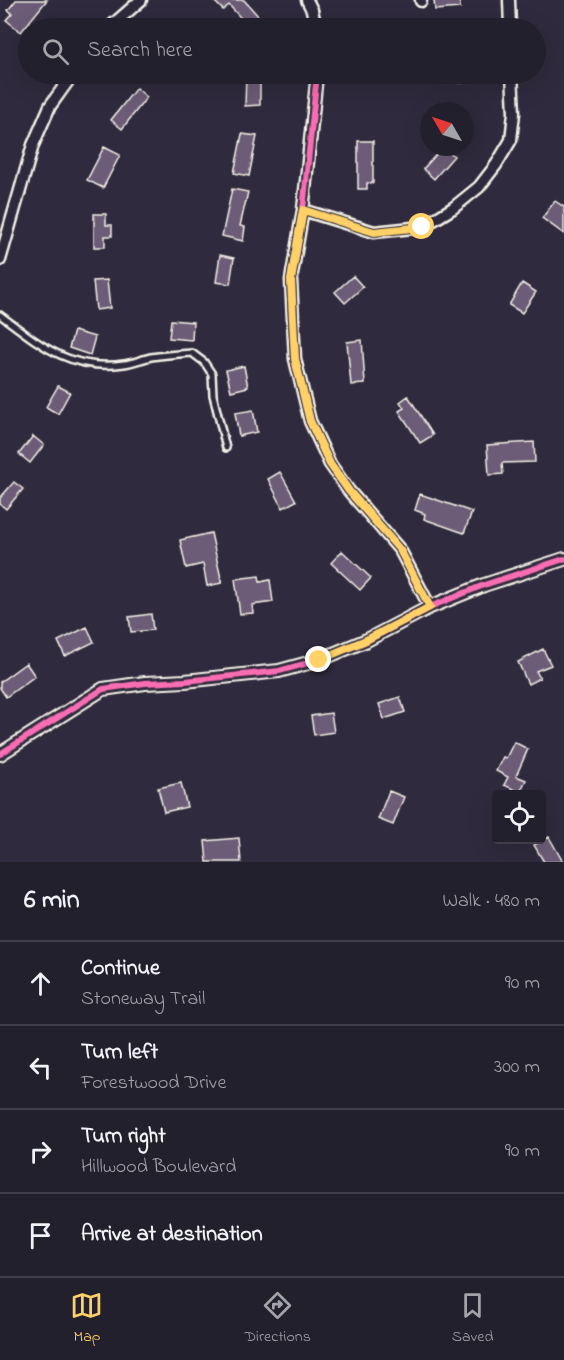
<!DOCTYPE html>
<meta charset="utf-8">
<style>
body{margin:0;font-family:"Indie Flower",sans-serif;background:#2b2836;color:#f1f3f6}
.controls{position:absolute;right:18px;bottom:18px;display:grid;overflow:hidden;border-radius:6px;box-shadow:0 6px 24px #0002}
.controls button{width:54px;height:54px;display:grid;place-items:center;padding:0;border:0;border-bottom:2px solid #403e4a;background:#23202e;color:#f1f3f6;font:30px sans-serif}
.compass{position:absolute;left:420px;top:102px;width:54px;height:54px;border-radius:50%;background:#23202e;box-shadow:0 6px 24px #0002;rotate:309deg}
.stop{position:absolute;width:18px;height:18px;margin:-14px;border:4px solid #ffd166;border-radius:50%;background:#fff}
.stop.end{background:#ffd166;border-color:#fff;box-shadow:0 2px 6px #0008}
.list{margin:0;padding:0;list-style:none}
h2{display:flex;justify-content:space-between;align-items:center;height:78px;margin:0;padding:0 24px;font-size:26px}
h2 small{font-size:20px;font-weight:400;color:#a3a3aa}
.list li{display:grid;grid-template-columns:39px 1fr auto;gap:18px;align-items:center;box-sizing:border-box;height:84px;padding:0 24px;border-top:2px solid #403e4a}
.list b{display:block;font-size:22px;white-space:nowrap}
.list p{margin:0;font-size:20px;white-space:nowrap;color:#a3a3aa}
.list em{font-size:20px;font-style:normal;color:#a3a3aa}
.icon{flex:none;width:33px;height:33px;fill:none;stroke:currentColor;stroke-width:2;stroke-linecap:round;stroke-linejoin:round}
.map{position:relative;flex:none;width:564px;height:862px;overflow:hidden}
.search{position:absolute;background:#23202e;box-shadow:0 6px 24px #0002;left:18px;right:18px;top:18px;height:66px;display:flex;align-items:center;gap:15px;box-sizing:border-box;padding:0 21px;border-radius:33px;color:#a3a3aa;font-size:22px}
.sheet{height:414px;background:#23202e}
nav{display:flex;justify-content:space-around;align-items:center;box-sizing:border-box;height:84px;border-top:2px solid #403e4a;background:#23202e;font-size:16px;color:#a3a3aa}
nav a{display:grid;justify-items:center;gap:3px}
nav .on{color:#ffd166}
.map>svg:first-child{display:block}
</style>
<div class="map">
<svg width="564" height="862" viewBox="0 0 564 862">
<rect width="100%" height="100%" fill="#2f2a3d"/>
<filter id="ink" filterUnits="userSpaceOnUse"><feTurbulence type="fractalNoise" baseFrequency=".0167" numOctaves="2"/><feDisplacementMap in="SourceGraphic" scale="12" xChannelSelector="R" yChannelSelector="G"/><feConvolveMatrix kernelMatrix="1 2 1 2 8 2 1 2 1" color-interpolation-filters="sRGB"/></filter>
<g filter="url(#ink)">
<path fill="#6c5c77" stroke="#f4f1e8" stroke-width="1.5" d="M16,0H47L21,32L6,20L12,13L8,10Z
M213,0H244L259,17L248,26L229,5L223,10Z
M434,0H459L460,8L435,10Z
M246,74H260V105L245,106Z
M459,74H473L474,81L460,83Z
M136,88L147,97L122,129L111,120Z
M242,134L257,136L249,176L234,173Z
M358,141H373V183H367V189H358Z
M104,147L120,155L103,188L87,180Z
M443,147L454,156L434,179L423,169Z
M232,189L248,192L240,226L245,227L243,241L222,236Z
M555,201L564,207V234L542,218Z
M94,214H106V225H112V236H105V247H94Z
M220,255L234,258L230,284L216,282Z
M353,276L363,287L345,303L335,292Z
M107,280L110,308L96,310L93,281Z
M522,283L536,292L522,313L509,305Z
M171,320L193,322L192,340L169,338Z
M74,331L95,337L90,355L69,348Z
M362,340L365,384L351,385L347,342Z
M244,366L248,387L231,391L226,370Z
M58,386L70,392L58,414L46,407Z
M408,396L433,435L420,443L399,411L404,408L400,402Z
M253,410L257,432L239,436L235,413Z
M33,436L44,445L30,463L19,454Z
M534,442L535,462L502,463L503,474L489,475L487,445Z
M280,472L296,501L283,508L268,479Z
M14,482L23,489L6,509L0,504V498Z
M420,494L472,512L464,533L424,519L425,514L415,510Z
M211,533L222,583L207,586L203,564L186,568L180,540Z
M342,551L371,578L360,590L331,563Z
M259,576L260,582L270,580L273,602L252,605L253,613L240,614L235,579Z
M151,614L153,630L131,632L129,617Z
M87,627L94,642L65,656L58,641Z
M543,649L551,665L536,671L540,678L528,684L518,662Z
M26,663L35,676L6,697L0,688V682Z
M400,697L405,712L384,719L379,704Z
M331,713L334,732L314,735L311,716Z
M514,742L528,749L516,776L526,780L520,792L504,785L508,777L496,771L503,757L506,758Z
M181,783L187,807L164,812L158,788Z
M389,791L404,797L393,825L378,819Z
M549,837L563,862H544L534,845Z
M239,838L241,862H207L205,841Z"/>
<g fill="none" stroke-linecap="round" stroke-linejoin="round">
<g stroke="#f4f1e8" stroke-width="10">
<path id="service" d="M0,315C39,344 71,372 124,364C133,363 142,359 151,357C164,355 178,354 192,353L204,362L212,374L213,395L226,448"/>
</g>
<g stroke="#f4f1e8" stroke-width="15">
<path id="minor" d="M307,0L312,10L316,28
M421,0V1
M509,0L510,28
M109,28L141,0
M317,74L303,210L291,280L295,359L310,421L330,464L349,491L400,550L430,607
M303,210L374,232L422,227L453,208L479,187L496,165L511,140L514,113L512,74
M0,260L33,145L50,106L73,74"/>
</g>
<g stroke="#f4f1e8" stroke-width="16">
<path id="tertiary" d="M0,754L103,689L145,683L185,681L279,671L319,660L367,640L430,607L484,585L564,559"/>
</g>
<use href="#service" stroke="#2f2a3d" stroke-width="5"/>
<use href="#minor" stroke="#2f2a3d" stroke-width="10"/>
<use href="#tertiary" stroke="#2f2a3d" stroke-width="12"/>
<g stroke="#2f2a3d" stroke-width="10">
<path id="cycleway" d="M317,74L303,210L291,280L295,359L310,421L330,464L349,491L400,550L430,607
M0,754L103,689L145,683L185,681L279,671L319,660L367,640L430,607L484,585L564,559"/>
</g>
<use href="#cycleway" stroke="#f96db3" stroke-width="6"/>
</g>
</g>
<g fill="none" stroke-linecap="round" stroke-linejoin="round" filter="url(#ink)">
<path stroke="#ffd166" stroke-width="8" d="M319,660L366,640L430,607L400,550L349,491L330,464L310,421L295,359L291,280L303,210L374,232L422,227"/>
</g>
</svg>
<div class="controls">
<button><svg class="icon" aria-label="locate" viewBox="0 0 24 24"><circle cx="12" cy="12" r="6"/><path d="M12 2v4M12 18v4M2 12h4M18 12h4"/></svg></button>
</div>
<svg class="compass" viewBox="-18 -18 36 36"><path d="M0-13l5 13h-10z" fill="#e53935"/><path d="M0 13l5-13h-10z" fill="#a3a3aa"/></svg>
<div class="stop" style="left:422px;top:227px"></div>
<div class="stop end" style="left:319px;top:660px"></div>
<div class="search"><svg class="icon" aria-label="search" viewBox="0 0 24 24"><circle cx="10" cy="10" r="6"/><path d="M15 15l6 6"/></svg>Search here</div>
</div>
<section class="sheet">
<h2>6 min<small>Walk · 480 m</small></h2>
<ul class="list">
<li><svg class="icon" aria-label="ahead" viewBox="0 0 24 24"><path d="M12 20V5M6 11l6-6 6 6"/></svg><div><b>Continue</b><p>Stoneway Trail</p></div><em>90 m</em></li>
<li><svg class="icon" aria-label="left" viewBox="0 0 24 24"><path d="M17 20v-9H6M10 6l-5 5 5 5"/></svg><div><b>Turn left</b><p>Forestwood Drive</p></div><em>300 m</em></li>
<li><svg class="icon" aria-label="right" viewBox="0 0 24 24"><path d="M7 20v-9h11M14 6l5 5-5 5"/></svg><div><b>Turn right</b><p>Hillwood Boulevard</p></div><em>90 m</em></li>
<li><svg class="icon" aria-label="arrive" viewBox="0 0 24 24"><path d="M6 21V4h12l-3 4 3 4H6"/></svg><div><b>Arrive at destination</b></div></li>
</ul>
</section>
<nav>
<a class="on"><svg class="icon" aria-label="map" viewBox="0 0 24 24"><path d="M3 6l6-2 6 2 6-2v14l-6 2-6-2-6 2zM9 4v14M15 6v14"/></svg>Map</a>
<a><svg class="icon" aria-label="directions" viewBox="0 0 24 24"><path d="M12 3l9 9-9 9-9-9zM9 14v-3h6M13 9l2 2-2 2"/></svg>Directions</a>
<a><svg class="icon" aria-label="saved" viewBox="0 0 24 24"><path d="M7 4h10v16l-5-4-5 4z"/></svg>Saved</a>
</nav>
